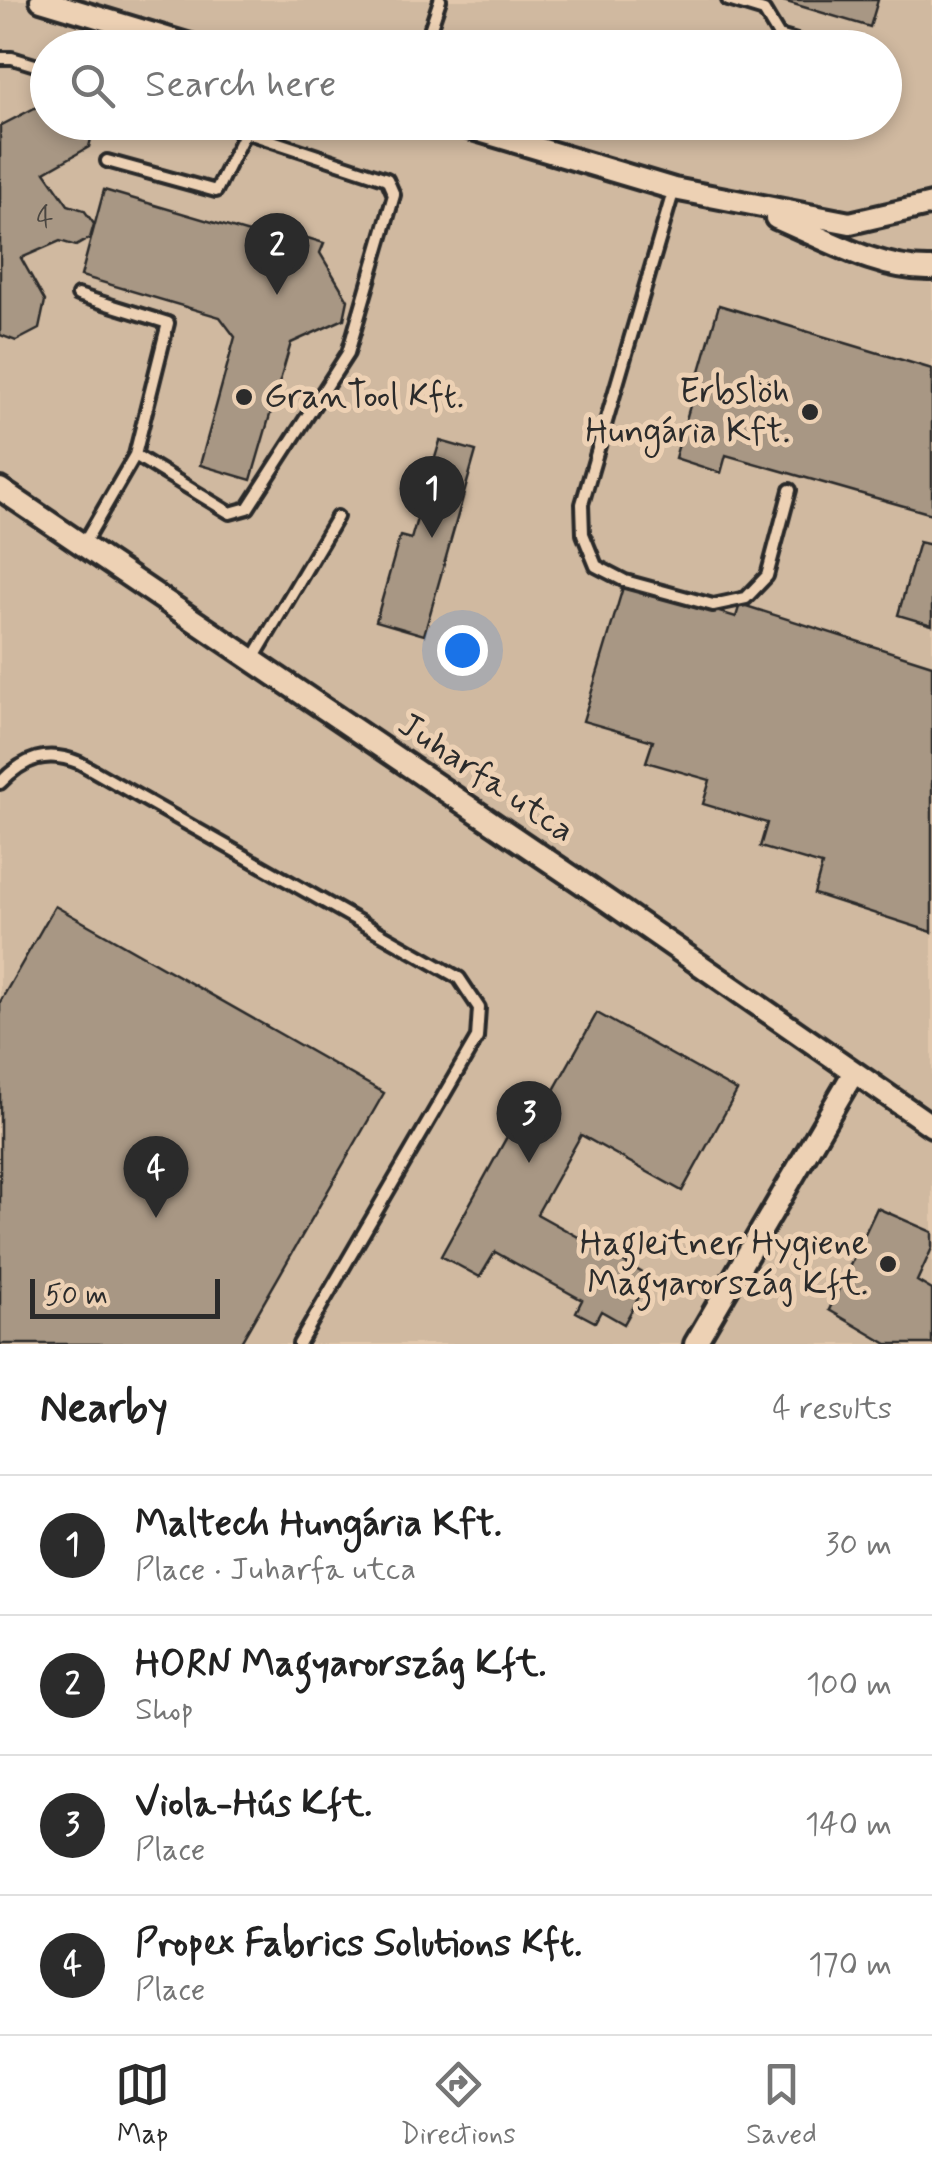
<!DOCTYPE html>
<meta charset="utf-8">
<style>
body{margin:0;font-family:Mynerve,sans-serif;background:#f6f6f6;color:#222}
.scale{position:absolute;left:30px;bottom:25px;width:190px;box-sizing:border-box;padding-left:10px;border:5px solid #2b2b2b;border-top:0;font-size:28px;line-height:35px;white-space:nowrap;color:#2b2b2b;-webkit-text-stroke:8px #edd1b4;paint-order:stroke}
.you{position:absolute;left:462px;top:650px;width:35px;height:35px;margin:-25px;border:8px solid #fff;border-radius:50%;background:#1a73e8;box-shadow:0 0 0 15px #1a73e833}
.badge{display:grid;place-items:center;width:65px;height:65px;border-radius:50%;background:#2b2b2b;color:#fff;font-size:32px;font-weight:700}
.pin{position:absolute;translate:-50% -82px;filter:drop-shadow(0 2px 5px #0008)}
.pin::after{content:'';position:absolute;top:52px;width:35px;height:30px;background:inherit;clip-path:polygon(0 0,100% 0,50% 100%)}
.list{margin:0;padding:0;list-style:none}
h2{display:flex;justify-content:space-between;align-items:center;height:130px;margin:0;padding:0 40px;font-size:42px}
h2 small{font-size:32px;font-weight:400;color:#767676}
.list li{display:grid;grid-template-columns:65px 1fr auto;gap:30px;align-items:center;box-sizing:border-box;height:140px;padding:0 40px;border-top:2px solid #e0e0e0}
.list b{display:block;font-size:38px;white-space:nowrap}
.list p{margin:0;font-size:32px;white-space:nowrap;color:#767676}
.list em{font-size:32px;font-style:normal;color:#767676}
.icon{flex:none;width:55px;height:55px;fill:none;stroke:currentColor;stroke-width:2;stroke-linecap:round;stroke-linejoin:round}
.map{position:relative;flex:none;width:932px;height:1344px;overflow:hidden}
.search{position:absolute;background:#fff;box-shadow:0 5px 15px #0003;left:30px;right:30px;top:30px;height:110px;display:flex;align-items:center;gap:25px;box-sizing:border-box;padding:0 35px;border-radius:55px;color:#767676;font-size:38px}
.sheet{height:690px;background:#fff}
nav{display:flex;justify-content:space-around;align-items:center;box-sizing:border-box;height:140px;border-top:2px solid #e0e0e0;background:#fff;font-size:28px;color:#767676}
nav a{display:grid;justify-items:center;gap:5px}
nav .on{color:#2b2b2b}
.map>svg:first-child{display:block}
</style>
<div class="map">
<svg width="932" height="1344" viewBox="0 0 932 1344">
<rect width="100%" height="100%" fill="#e1c7ac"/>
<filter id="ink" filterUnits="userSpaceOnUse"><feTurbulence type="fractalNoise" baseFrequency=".01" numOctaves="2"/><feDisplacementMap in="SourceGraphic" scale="20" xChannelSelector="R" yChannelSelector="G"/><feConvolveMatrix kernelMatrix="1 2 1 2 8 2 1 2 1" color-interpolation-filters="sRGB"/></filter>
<g filter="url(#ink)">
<path fill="#d0b9a0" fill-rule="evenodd" d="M0,0H932V1344H0ZM48,48H884V122H48Z"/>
<path fill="#a89784" stroke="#2b2b2b" stroke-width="2.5" d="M780,0H878L870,27Z
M48,101V122L95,123L89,147L45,172L68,205L84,210L94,224L90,238L76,246L60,241L21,258L45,301L39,329L16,341L0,335V126Z
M104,190L249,233L269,226L324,243L320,253L348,300L344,319L291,343L251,480L200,465L235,337L220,317L81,276Z
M719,305L932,369V514L726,455L721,473L675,458Z
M440,441L476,451L424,635L376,621L400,536L411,539Z
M919,542L932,545V625L898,615Z
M624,584L736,617L740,604L932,665V932L814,894L822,865L760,847L767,823L703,804L710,780L646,762L653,741L583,721Z
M55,906L384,1093L240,1344H0V1002Z
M597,1013L737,1091L682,1191L581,1135L537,1214L650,1277L624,1324L601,1311L595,1322L576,1312L582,1300L495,1252L480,1277L441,1256L524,1106L540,1115Z
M877,1208L932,1232V1248L917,1281L932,1290V1344H887L829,1310Z"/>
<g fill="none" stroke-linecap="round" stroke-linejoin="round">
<g stroke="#2b2b2b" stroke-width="18">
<path id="lane" d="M728,0L764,11L779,36L821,48
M424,48L440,0
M0,58H12L48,69
M107,161L216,191L250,122
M674,189L582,504L583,534L596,566L625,581L713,605L746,598L767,576L790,490
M78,295L168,323L135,455L83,545
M135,455L230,513L248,508L348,353L394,195L387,179L215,122
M253,659L337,517
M0,783C24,758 47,749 80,763L459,978L479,1008L477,1038L299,1344"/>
</g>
<g stroke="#2b2b2b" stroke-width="28">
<path id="street" d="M41,0L200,48
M449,122L674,189L850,223L932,204
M776,218C824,238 879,271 932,269
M0,489L608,901L932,1126
M695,1344L854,1072"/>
</g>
<use href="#lane" stroke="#edd1b4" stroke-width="10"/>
<use href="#street" stroke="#edd1b4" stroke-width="20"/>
</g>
</g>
<g fill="#2b2b2b" stroke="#edd1b4" stroke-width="4">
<circle cx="244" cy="397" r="10"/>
<circle cx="810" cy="412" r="10"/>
<circle cx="888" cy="1264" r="10"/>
</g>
<g text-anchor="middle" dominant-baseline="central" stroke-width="10" stroke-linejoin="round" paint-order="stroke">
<g font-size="30" fill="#4a4641">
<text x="45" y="217">4</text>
</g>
<g font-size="35" fill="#2b2b2b" stroke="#edd1b4" text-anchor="end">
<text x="790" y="392">Erbslöh<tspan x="790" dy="40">Hungária Kft.</tspan></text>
<text x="264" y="397" text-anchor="start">GranTool Kft.</text>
<text x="868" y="1244">Hagleitner Hygiene<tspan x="868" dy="40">Magyarország Kft.</tspan></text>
</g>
<g font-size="35" fill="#2b2b2b" stroke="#edd1b4">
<text transform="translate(486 778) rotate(34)">Juharfa utca</text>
</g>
</g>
</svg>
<div class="scale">50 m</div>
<div class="you"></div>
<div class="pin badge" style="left:432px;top:538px">1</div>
<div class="pin badge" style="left:277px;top:295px">2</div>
<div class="pin badge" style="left:529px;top:1163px">3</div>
<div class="pin badge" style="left:156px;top:1218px">4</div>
<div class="search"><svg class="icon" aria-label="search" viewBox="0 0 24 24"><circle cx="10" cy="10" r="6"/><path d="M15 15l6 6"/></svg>Search here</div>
</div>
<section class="sheet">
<h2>Nearby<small>4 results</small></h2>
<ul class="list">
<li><span class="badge">1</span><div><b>Maltech Hungária Kft.</b><p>Place · Juharfa utca</p></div><em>30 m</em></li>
<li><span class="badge">2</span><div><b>HORN Magyarország Kft.</b><p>Shop</p></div><em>100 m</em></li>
<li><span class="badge">3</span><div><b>Viola-Hús Kft.</b><p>Place</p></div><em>140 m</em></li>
<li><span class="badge">4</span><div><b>Propex Fabrics Solutions Kft.</b><p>Place</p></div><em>170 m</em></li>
</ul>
</section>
<nav>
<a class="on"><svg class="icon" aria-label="map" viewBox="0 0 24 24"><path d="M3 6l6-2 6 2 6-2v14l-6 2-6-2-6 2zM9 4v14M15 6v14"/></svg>Map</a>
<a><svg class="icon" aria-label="directions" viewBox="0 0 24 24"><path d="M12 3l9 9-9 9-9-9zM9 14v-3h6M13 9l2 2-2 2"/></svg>Directions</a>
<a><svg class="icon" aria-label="saved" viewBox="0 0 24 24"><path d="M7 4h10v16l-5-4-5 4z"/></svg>Saved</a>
</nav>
